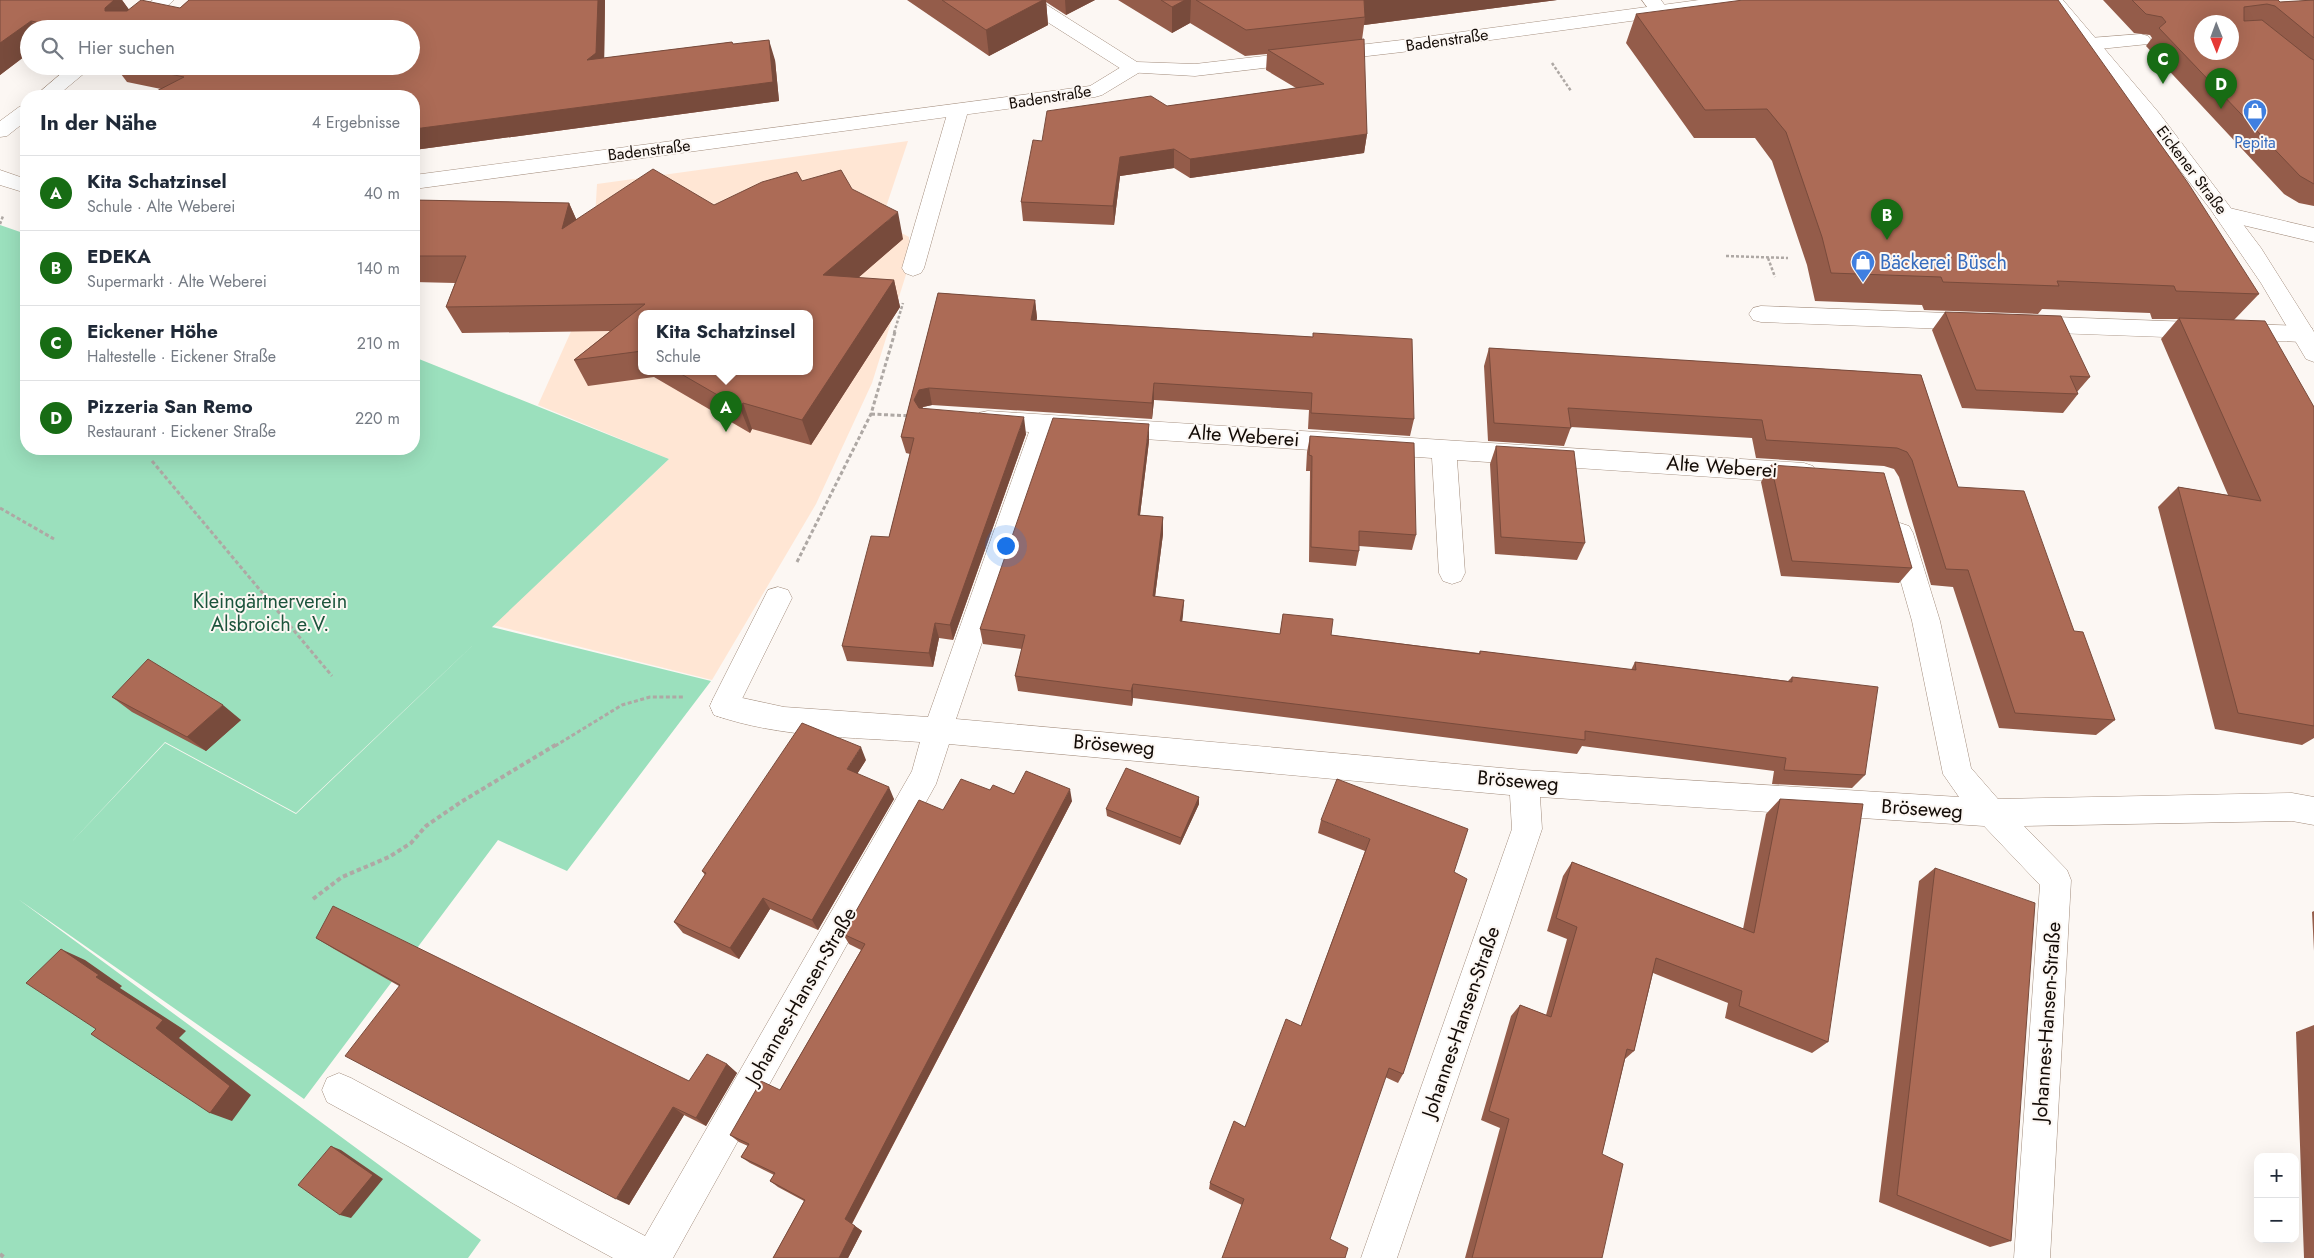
<!DOCTYPE html>
<html lang="de">
<meta charset="utf-8">
<style>
body{margin:0;font-family:Jost,sans-serif;background:#f6f6f7;color:#1f2937}
.controls{position:absolute;right:15px;bottom:15px;display:grid;overflow:hidden;border-radius:10px;box-shadow:0 5px 20px #0002}
.controls button{width:45px;height:45px;display:grid;place-items:center;padding:0;border:0;border-bottom:1px solid #e0e1e3;background:#fff;color:#1f2937;font:25px sans-serif}
.compass{position:absolute;left:2194px;top:15px;width:45px;height:45px;border-radius:50%;background:#fff;box-shadow:0 5px 20px #0002;rotate:179deg}
.you{position:absolute;left:1005px;top:545px;width:18px;height:18px;margin:-12px;border:4px solid #fff;border-radius:50%;background:#1a73e8;box-shadow:0 0 0 8px #1a73e833}
.badge{display:grid;place-items:center;width:32px;height:32px;border-radius:50%;background:#176c14;color:#fff;font-size:16px;font-weight:700}
.pin{position:absolute;translate:-50% -41px;filter:drop-shadow(0 1px 2px #0008)}
.pin::after{content:'';position:absolute;top:26px;width:18px;height:15px;background:inherit;clip-path:polygon(0 0,100% 0,50% 100%)}
.popup{position:absolute;left:638px;top:310px;width:175px;height:65px;box-sizing:border-box;display:grid;place-content:center;border-radius:10px;background:#fff;filter:drop-shadow(0 1px 4px #0005);font-size:16px;white-space:nowrap;color:#747a83}
.popup b{font-size:19px;color:#1f2937}
.popup::after{content:'';position:absolute;left:50%;top:100%;margin-left:-10px;border:10px solid transparent;border-top-color:#fff}
.list{margin:0;padding:0;list-style:none}
h2{display:flex;justify-content:space-between;align-items:center;height:65px;margin:0;padding:0 20px;font-size:21px}
h2 small{font-size:16px;font-weight:400;color:#747a83}
.list li{display:grid;grid-template-columns:32px 1fr auto;gap:15px;align-items:center;box-sizing:border-box;height:75px;padding:0 20px;border-top:1px solid #e0e1e3}
.list b{display:block;font-size:19px;white-space:nowrap}
.list p{margin:0;font-size:16px;white-space:nowrap;color:#747a83}
.list em{font-size:16px;font-style:normal;color:#747a83}
.icon{flex:none;width:28px;height:28px;fill:none;stroke:currentColor;stroke-width:2;stroke-linecap:round;stroke-linejoin:round}
.map{position:relative;flex:none;width:2314px;height:1258px;overflow:hidden}
.search{position:absolute;background:#fff;box-shadow:0 5px 20px #0002;left:20px;top:20px;width:400px;height:55px;display:flex;align-items:center;gap:12px;box-sizing:border-box;padding:0 18px;border-radius:28px;color:#747a83;font-size:19px}
.panel{position:absolute;background:#fff;box-shadow:0 5px 20px #0002;left:20px;top:90px;width:400px;height:365px;border-radius:20px}
.map>svg:first-child{display:block}
</style>
<div class="map">
<svg width="2314" height="1258" viewBox="0 0 2314 1258">
<rect width="100%" height="100%" fill="#fcf7f3"/>
<path fill="#ffe6d4" fill-rule="evenodd" d="M908,141L881,222L909,237V265L872,383L816,504L712,680L493,625L669,459L538,405L591,287L597,184ZM642,313H810V371H642Z"/>
<path fill="#9be0bd" d="M0,225L26,234V449H414V357L669,459L296,813L165,742L66,848L165,743L296,814L492,627L711,681L567,871L498,840L304,1099L18,899L481,1240L468,1258H0Z"/>
<g fill="none" stroke-linecap="round" stroke-linejoin="round">
<g stroke="#a28c7c" stroke-width="1">
<path id="service" d="M2141,34L2148,36L2151,40L2148,44L2090,50L2083,48L2080,44L2083,40L2090,38Z
M958,105L965,107L968,111L924,268L921,273L913,276L905,273L902,268L948,111L951,107Z
M1761,306L1975,314L1983,316L1987,322L1983,328L1975,330L1761,322L1753,320L1749,314L1753,308Z
M2028,316L2304,326L2312,328L2314,337L2312,340L2304,342L2028,332L2020,330L2016,324L2020,318Z
M778,587L788,590L792,598L734,715L724,718L714,715L710,706L714,697L768,590Z"/>
</g>
<g stroke="#a28c7c" stroke-width="1">
<path id="minor" d="M153,0H174L141,29H120Z
M1642,0H1661L1669,11L1667,15H1653Z
M1133,62L1140,64L1143,68L1140,72L1102,95L1095,97L414,189V175L1090,86L1126,64Z
M70,66H93L57,96H35Z
M26,105V121L7,136L0,137V121L19,107Z
M0,170L26,179V193L0,185Z
M2225,207L2314,228V242L2217,219L2214,214L2217,209Z
M988,411L1804,463L1813,466L1817,473L1813,480L1804,483L1457,460L1465,573L1461,581L1452,584L1443,581L1439,573L1432,458L1053,433L956,719L1524,770L1959,797L1943,774L1912,621L1887,533L1891,526L1900,523L1909,526L1913,533L1940,621L1971,768L1998,799L2292,793L2314,797V825L2292,821L2024,826L2067,870L2071,880L2050,1258H2014L2040,885L1984,826L1540,797L1542,829L1397,1258H1361L1512,829L1510,795L949,744L936,784L673,1258H613L327,1102L322,1090L327,1078L339,1073L351,1078L645,1236L912,771L920,742C852,737 780,738 714,715L710,706L714,697L724,694L784,707L928,717L1029,432L979,427L976,420L979,413Z"/>
</g>
<g stroke="#a28c7c" stroke-width="1">
<path id="tertiary" d="M1017,0H1039L1137,62L1195,64L1402,40L1699,0H1750L1748,4L1741,6L1402,52L1195,76L1126,72L1019,4Z
M2044,0H2063L2159,113L2261,248L2314,332V362L2306,359L2261,283L2211,210L2112,82Z"/>
</g>
<path stroke="#aea8a4" stroke-width="2.5" stroke-dasharray="3 2" stroke-linecap="butt" d="M1552,63L1571,91
M0,224L3,216
M1726,256L1788,258
M1768,258L1775,277
M894,333L903,303"/>
<path stroke="#aea8a4" stroke-width="3" stroke-dasharray="4 2.5" stroke-linecap="butt" d="M871,414L911,416
M152,461L332,676
M0,508L54,539
M797,562L871,414L895,332
M555,746L622,705L650,697H685"/>
<path stroke="#aea8a4" stroke-width="4" stroke-dasharray="4.5 3" stroke-linecap="butt" d="M313,899L342,877L389,857L411,843L426,826L461,802L557,744
M0,1254L5,1258"/>
<use href="#service" fill="#fff" fill-rule="evenodd"/>
<use href="#minor" fill="#fff" fill-rule="evenodd"/>
<use href="#tertiary" fill="#fff" fill-rule="evenodd"/>
</g>
<path fill="#945c4a" fill-rule="evenodd" d="M0,0H122L129,10L180,8L189,0H605L604,58L732,42L733,44L775,60L779,101L414,150V96L161,89L127,82L115,66H411V29H29V53L0,75Z
M907,0H1095L1066,15L1046,2L1048,25L989,56Z
M1118,0H1557L1364,25L1362,40L1367,134L1364,153L1190,178L1174,168L1120,176L1114,225L1023,221L1021,202L1042,141L1167,106L1296,88L1266,70L1267,54L1245,56L1190,23L1172,33Z
M2103,0H2278L2280,2L2314,0V206L2299,203L2284,194L2146,46L2152,38L2150,35L2134,33Z
M1636,14L2259,294L2234,320L2314,407V738L2302,745L2215,729L2158,507L2178,487L2228,495L2161,339L2178,319H2152L2150,313L2042,309L2038,314L1924,310L1922,305L1815,301L1807,265L1772,161L1755,138H1694L1626,43Z
M802,181L852,189L903,239L858,278L894,280L900,307L811,445L752,429L750,433L654,377L588,386L574,360L610,331L462,333L446,307L455,283L414,282V200L569,203L576,219L714,205ZM642,313L810,371H642Z
M938,293L1035,300L1037,318L1036,320L1313,337V333L1414,419L1410,436L1308,429L1309,410L1154,400L1152,419L932,405L923,407L922,408L1026,434L953,640L939,638L933,667L847,661L842,646L889,537L910,454L906,453L901,437Z
M1945,312L2090,377L2077,392L2078,394L2063,413L1962,408L1932,330Z
M1489,348L1921,375L1958,487L2074,631L2115,720L2096,735L1999,728L1953,587L1931,585L1899,477L1894,469L1884,466L1756,458L1752,438L1571,427L1564,446L1488,441L1484,366Z
M1310,436L1416,535L1412,550L1359,546V551L1356,566L1309,562L1310,471H1306L1307,452Z
M1149,441L1140,515L1163,517V534L1155,597L1184,600L1182,622L1280,634L1283,614L1331,635L1479,653L1480,651L1631,670L1635,662L1788,681L1792,677L1865,775L1852,788L1772,784L1774,771L1582,746L1577,754L1133,698L1132,706L1018,691L1015,676L1022,649L983,644L980,629Z
M1496,446L1585,543L1577,560L1495,554L1490,464Z
M1771,465L1912,568L1899,583L1781,576L1761,482Z
M112,697L241,720L206,751L132,712Z
M866,760L857,774L894,799L818,930L770,909L739,959L683,933L674,922L705,875L702,871Z
M990,790L1072,801L852,1224L862,1231L848,1258H773L804,1201L778,1187L770,1181L774,1175L750,1163L741,1157L748,1146L739,1142L730,1135L780,1090L861,950L849,944L843,934L943,810Z
M1199,797V804L1180,845L1107,816L1106,809Z
M1780,799L1828,1042L1812,1053L1725,1018L1728,1003L1653,973L1634,1051L1625,1059L1602,1154V1258H1465L1500,1128L1481,1120L1511,1016L1520,1005L1546,1015L1567,939L1547,931L1563,876L1572,862L1743,929L1766,814Z
M1321,820L1454,872L1403,1074L1398,1083L1385,1077L1242,1205L1209,1189L1210,1183L1245,1127L1301,1026L1365,851L1318,833Z
M1935,868L2011,1241L1990,1247L1879,1202L1919,881Z
M2314,911V951L2312,912Z
M316,938L689,1081L727,1064L737,1073L706,1126L684,1115L629,1205L399,986L334,949Z
M2314,1025V1258H2304L2296,1032Z"/>
<path fill="#784b3c" d="M114,0H122L133,15L105,11V8Z
M598,0H605L604,73L587,60Z
M1043,0H1046L1048,25L989,56L986,30Z
M1065,0H1095L1066,15Z
M1185,0H1191L1190,23L1172,33V7Z
M1364,0H1557L1364,25L1365,17Z
M31,21L37,29H29V53L0,75V43Z
M769,40L775,60L779,101L414,150V129Z
M1367,134L1364,153L1190,178V159Z
M1174,149V168L1120,176L1114,225L1113,206L1120,157Z
M569,203L581,230L562,229Z
M898,212L903,239L830,302L823,275Z
M894,280L900,307L811,445L802,420Z
M1035,300L1037,318L1033,337L1031,320Z
M1154,383V400L1152,419V403Z
M929,388L932,405L923,407L918,417L914,400L919,390Z
M743,403L752,429L750,433L740,408Z
M1024,417L1026,434L953,640L950,625Z
M1149,424V441L1138,531V515Z
M1163,517V534L1153,612V596Z
M1184,600L1183,615L1180,636V621Z
M935,623L939,638L933,667L929,653Z
M1133,684V698L1132,706L1131,691Z
M223,705L241,720L206,751L187,737Z
M861,747L866,760L852,782L847,769Z
M889,787L894,799L818,930L812,920Z
M1070,789L1072,801L851,1225L845,1219Z
M1199,797V804L1180,845L1181,838Z
M763,898L770,909L739,959L730,948Z
M61,949L85,960L122,986L120,988L186,1031L179,1038L251,1095L232,1121L210,1113L156,1028L96,977Z
M727,1064L737,1073L706,1126L696,1118Z
M673,1107L684,1115L629,1205L616,1199Z
M331,1146L341,1150L383,1179L351,1218L340,1215Z
M855,1226L862,1231L848,1258H839Z"/>
<path fill="#ac6b56" stroke="#784b3c" fill-rule="evenodd" d="M0,0H114L105,8V11H127L141,0L180,8L189,0H598L596,53L587,60L732,42L733,44L769,40L773,82L414,129V96H147L184,77L131,66H411V29H71L31,21L0,43Z
M942,0H1043L986,30Z
M1161,0H1185L1172,7Z
M1196,0H1364L1365,17L1246,30Z
M1743,0H2058L2188,183L2259,294L2176,291L2174,286L2057,281L2059,286L1943,282L1941,277L1831,273L1822,237L1786,132L1767,109L1705,110L1636,14Z
M2132,0H2278L2280,2L2314,0V38L2275,6L2267,4L2244,7V21L2262,20L2310,58L2314,60V184L2300,176L2159,28L2166,22L2162,17L2146,14ZM2202,22H2232V52H2202Z
M1364,39L1367,134L1190,159L1174,149L1120,157L1113,206L1021,202L1033,140L1042,141L1047,111L1151,96L1167,106L1324,84L1268,50Z
M653,169L714,205L762,182L797,172L802,181L841,170L852,189L898,212L823,275L894,280L802,420L743,403L740,408L676,371H810V313H642V351L574,360L645,304L446,307L466,256H414V200L569,203L562,229Z
M938,293L1035,300L1031,320L1313,337V333L1412,339L1414,419L1311,413L1312,393L1217,387L1154,383L1152,403L929,388L919,390L914,400L919,408L1024,417L950,625L935,623L929,653L842,646L871,536L889,537L914,438L901,437Z
M1945,312L2061,316L2090,377L2070,376L2078,394L1976,390Z
M2179,318L2265,321L2314,407V726L2238,713L2178,487L2261,501Z
M1489,348L1921,375L1958,487L2024,491L2074,631L2083,632L2115,720L2015,713L1968,570L1946,569L1912,460L1907,452L1897,448L1766,440L1762,420L1568,408L1571,428L1494,423Z
M1053,418L1149,424L1138,515L1163,517L1153,596L1184,600L1180,621L1280,634L1283,614L1333,619L1331,635L1480,654V651L1636,670L1635,662L1792,682V677L1878,687L1865,775L1784,770L1786,758L1585,731V740L1133,684L1131,691L1015,676L1025,635L980,629Z
M1310,436L1414,443L1416,535L1359,531V551L1311,547L1312,456L1309,455Z
M1496,446L1574,451L1585,543L1501,537Z
M1771,465L1884,473L1912,568L1792,561Z
M148,659L223,705L187,737L112,697Z
M802,723L861,747L847,769L889,787L812,920L763,898L730,948L674,922L706,873L702,871Z
M1126,768L1199,797L1181,838L1106,809Z
M1026,771L1070,789L845,1219L855,1226L839,1258H773L805,1200L770,1181L775,1173L741,1157L749,1144L730,1135L761,1081L780,1090L865,944L843,934L919,800L943,810L961,779L990,790L993,785L1014,794Z
M1337,779L1468,829L1454,872L1467,879L1403,1074L1389,1068L1330,1239L1348,1248L1345,1258H1222L1244,1199L1210,1183L1234,1121L1245,1127L1286,1019L1301,1026L1370,839L1321,820Z
M1780,799L1863,804L1828,1042L1739,1006L1742,991L1656,958L1634,1051L1627,1049L1602,1154L1623,1164L1602,1258H1472L1509,1119L1489,1111L1520,1005L1551,1017L1577,927L1556,918L1572,862L1754,933Z
M1935,868L2035,903L2011,1241L1897,1195Z
M333,906L689,1081L707,1054L727,1064L696,1118L673,1107L616,1199L345,1056L400,985L316,938Z
M61,949L99,975L96,977L163,1020L156,1028L230,1086L210,1113L91,1034L96,1029L26,983Z
M331,1146L373,1175L340,1215L298,1185Z"/>
<defs>
<g id="shop-pin" transform="scale(1.25)"><path d="M0 17L-7.5 6A9.5 9.5 0 1 1 7.5 6Z" fill="#3f7fe0" stroke="#fcf7f3"/><path d="M-5-2.5h2.3a2.7 3.5 0 0 1 5.4 0H5L5.5 6h-11ZM-1.5-2.5h3a1.5 2.3 0 0 0-3 0Z" fill="#fff"/></g>
</defs>
<g fill-rule="evenodd">
<use href="#shop-pin" x="2255" y="111"/>
<use href="#shop-pin" x="1863" y="262"/>
</g>
<g text-anchor="middle" dominant-baseline="central" stroke-width="4" stroke-linejoin="round" paint-order="stroke">
<g font-size="16" fill="#130b06" stroke="#fcf7f3">
<text transform="translate(1447 40) rotate(-8)">Badenstraße</text>
<text transform="translate(1050 97) rotate(-9)">Badenstraße</text>
<text transform="translate(649 150) rotate(-7)">Badenstraße</text>
<text transform="translate(2192 170) rotate(53)">Eickener Straße</text>
</g>
<g font-size="16" fill="#366cbe" stroke="#fcf7f3">
<text x="2255" y="142">Pepita</text>
</g>
<g font-size="20" fill="#366cbe" stroke="#fcf7f3" text-anchor="start">
<text x="1880" y="262">Bäckerei Büsch</text>
</g>
<g font-size="20" fill="#130b06" stroke="#fcf7f3">
<text transform="translate(1244 436) rotate(4)">Alte Weberei</text>
<text transform="translate(1722 467) rotate(4)">Alte Weberei</text>
<text transform="translate(1114 745) rotate(5)">Bröseweg</text>
<text transform="translate(1518 781) rotate(5)">Bröseweg</text>
<text transform="translate(1922 809) rotate(4)">Bröseweg</text>
<text transform="translate(801 996) rotate(-60)">Johannes-Hansen-Straße</text>
<text transform="translate(1461 1022) rotate(-71)">Johannes-Hansen-Straße</text>
<text transform="translate(2047 1022) rotate(-86)">Johannes-Hansen-Straße</text>
</g>
<g font-size="20" fill="#1c543c" stroke="#fcf7f3">
<text x="270" y="601">Kleingärtnerverein<tspan x="270" dy="23">Alsbroich e.V.</tspan></text>
</g>
</g>
</svg>
<div class="controls">
<button>+</button>
<button>−</button>
</div>
<svg class="compass" viewBox="-18 -18 36 36"><path d="M0-13l5 13h-10z" fill="#e53935"/><path d="M0 13l5-13h-10z" fill="#747a83"/></svg>
<div class="you"></div>
<div class="pin badge" style="left:726px;top:432px">A</div>
<div class="popup"><b>Kita Schatzinsel</b>Schule</div>
<div class="pin badge" style="left:1887px;top:240px">B</div>
<div class="pin badge" style="left:2163px;top:84px">C</div>
<div class="pin badge" style="left:2221px;top:109px">D</div>
<div class="search"><svg class="icon" aria-label="search" viewBox="0 0 24 24"><circle cx="10" cy="10" r="6"/><path d="M15 15l6 6"/></svg>Hier suchen</div>
<section class="panel">
<h2>In der Nähe<small>4 Ergebnisse</small></h2>
<ul class="list">
<li><span class="badge">A</span><div><b>Kita Schatzinsel</b><p>Schule · Alte Weberei</p></div><em>40 m</em></li>
<li><span class="badge">B</span><div><b>EDEKA</b><p>Supermarkt · Alte Weberei</p></div><em>140 m</em></li>
<li><span class="badge">C</span><div><b>Eickener Höhe</b><p>Haltestelle · Eickener Straße</p></div><em>210 m</em></li>
<li><span class="badge">D</span><div><b>Pizzeria San Remo</b><p>Restaurant · Eickener Straße</p></div><em>220 m</em></li>
</ul>
</section>
</div>
